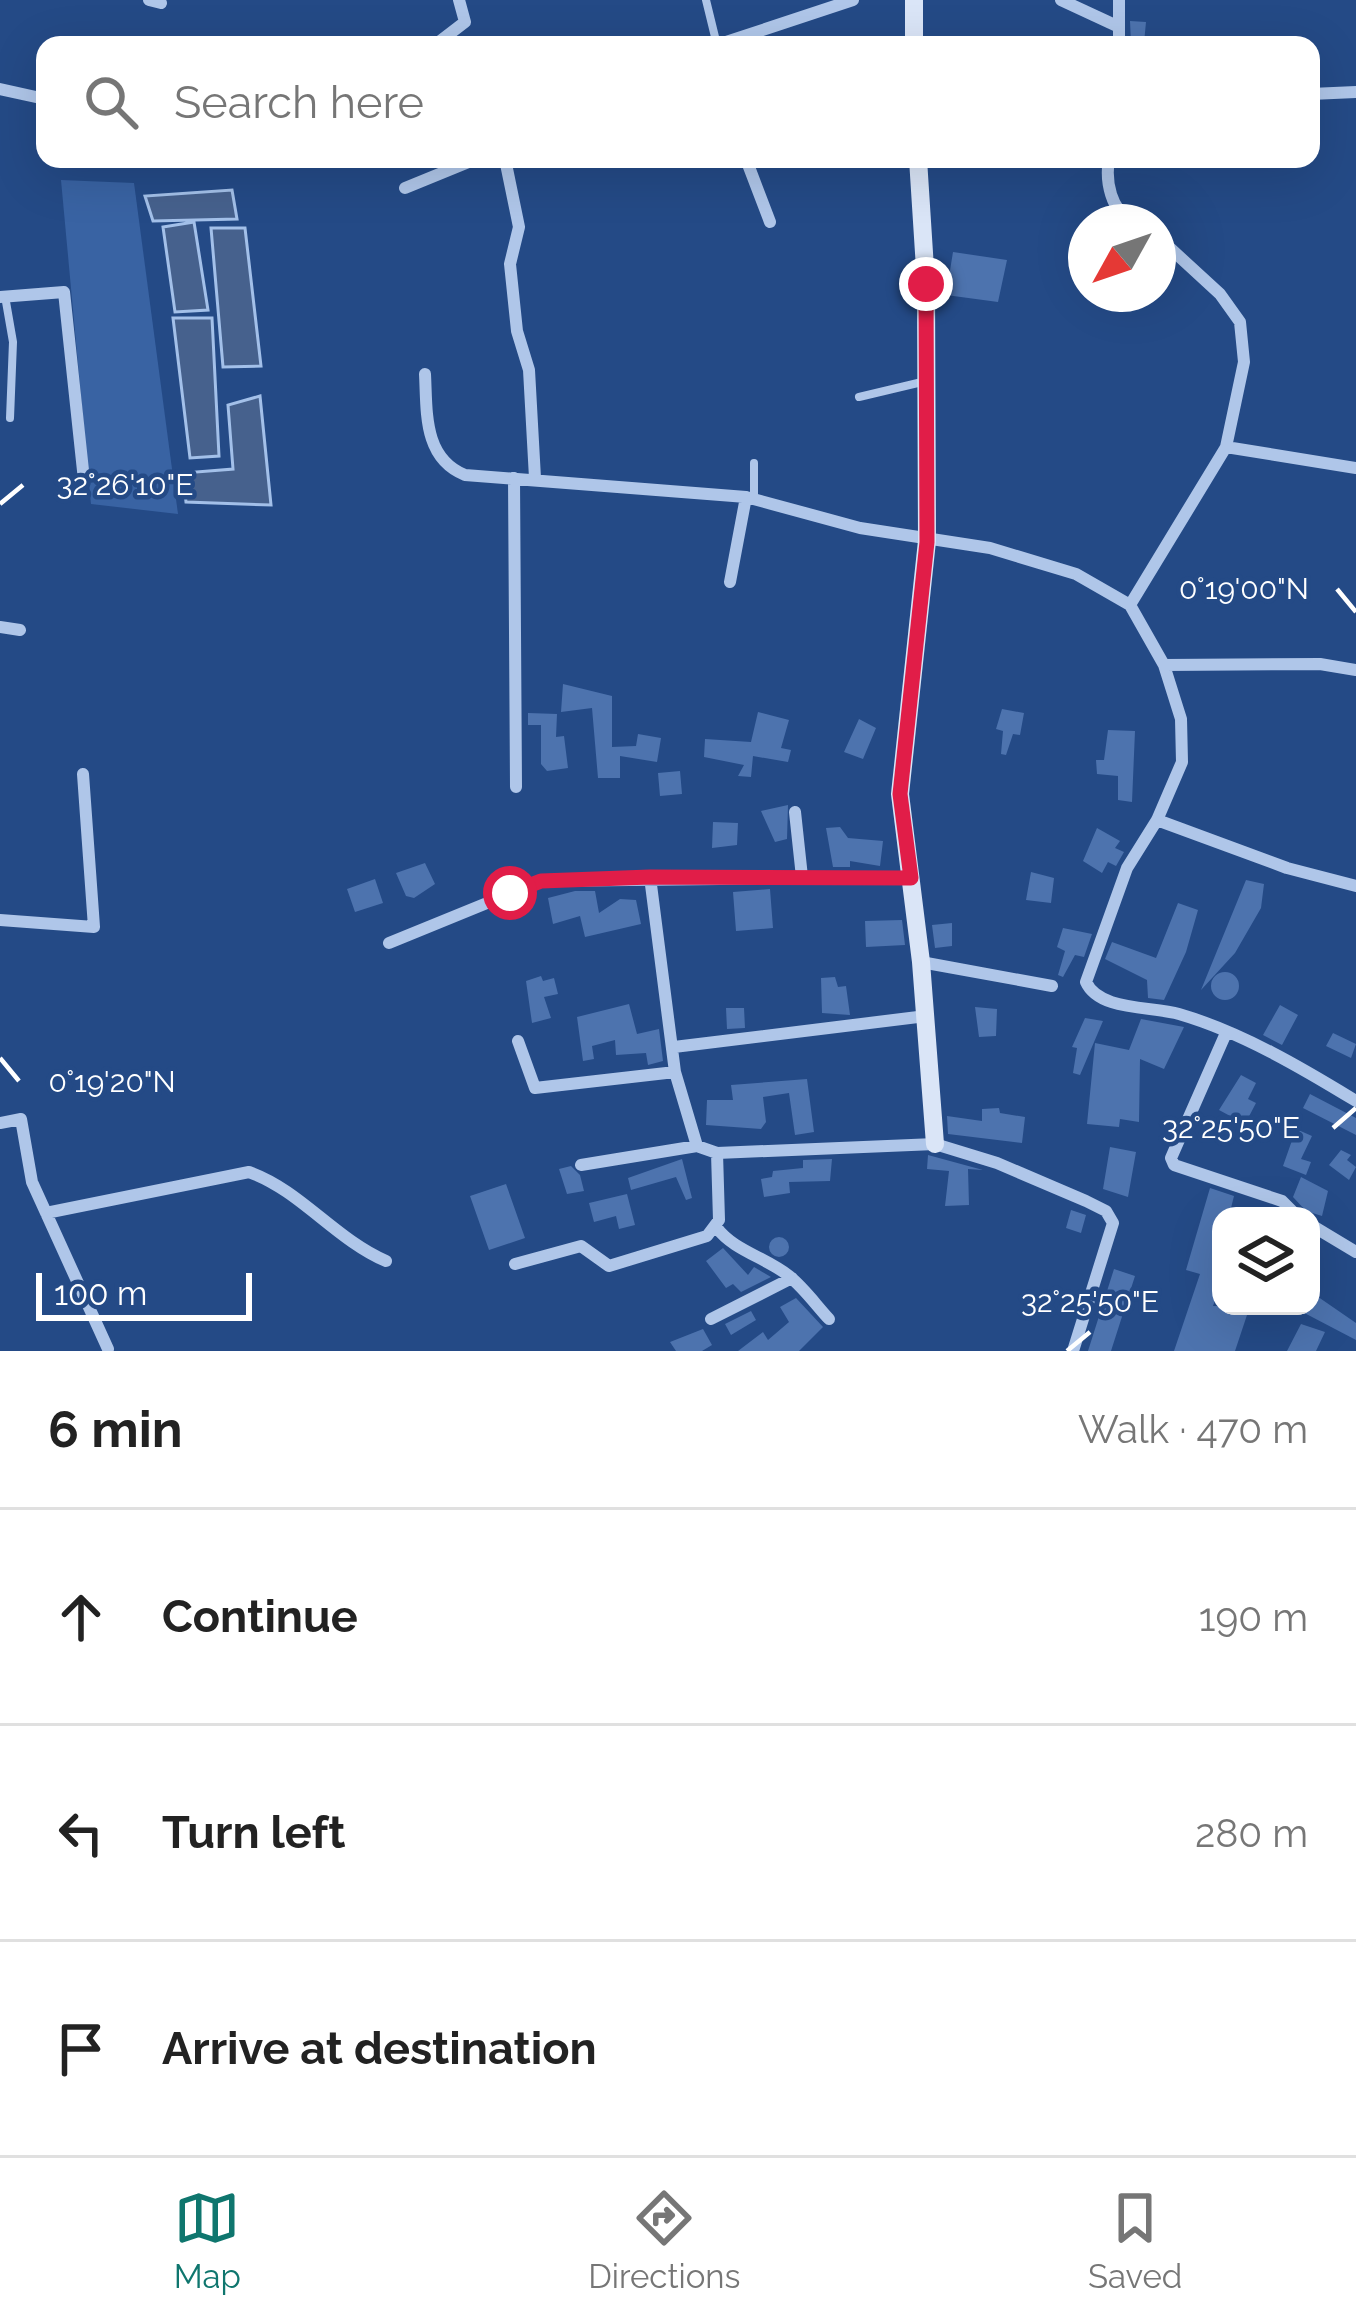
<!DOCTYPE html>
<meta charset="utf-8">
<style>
body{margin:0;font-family:Raleway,sans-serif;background:#f2f2f2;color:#222}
.controls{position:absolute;right:36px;bottom:36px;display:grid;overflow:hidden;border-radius:24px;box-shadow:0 12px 48px #0002}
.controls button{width:108px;height:108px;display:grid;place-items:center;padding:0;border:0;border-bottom:3px solid #e0e0e0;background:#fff;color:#222;font:60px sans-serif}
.compass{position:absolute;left:1068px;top:204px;width:108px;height:108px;border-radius:50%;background:#fff;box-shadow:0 12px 48px #0002;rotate:230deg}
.scale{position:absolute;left:36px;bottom:30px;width:216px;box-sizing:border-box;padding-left:12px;border:6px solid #fff;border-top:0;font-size:33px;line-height:42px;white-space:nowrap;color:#fff;-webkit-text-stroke:9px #244a86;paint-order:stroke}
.stop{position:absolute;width:36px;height:36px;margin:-27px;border:9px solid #e11d48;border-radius:50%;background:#fff}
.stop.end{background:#e11d48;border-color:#fff;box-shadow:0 3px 12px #0008}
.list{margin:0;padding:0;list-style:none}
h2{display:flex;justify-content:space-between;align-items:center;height:156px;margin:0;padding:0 48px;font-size:51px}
h2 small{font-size:39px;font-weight:400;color:#767676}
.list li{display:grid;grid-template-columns:78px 1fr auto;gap:36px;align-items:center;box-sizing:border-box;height:216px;padding:0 48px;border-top:3px solid #e0e0e0}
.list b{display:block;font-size:45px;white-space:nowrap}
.list em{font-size:39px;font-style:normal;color:#767676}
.icon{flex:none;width:66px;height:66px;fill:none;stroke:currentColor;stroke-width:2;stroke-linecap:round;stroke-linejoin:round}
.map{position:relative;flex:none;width:1356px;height:1351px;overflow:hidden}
.search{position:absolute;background:#fff;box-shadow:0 12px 48px #0002;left:36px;right:36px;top:36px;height:132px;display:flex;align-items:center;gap:30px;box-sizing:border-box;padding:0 42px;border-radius:24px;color:#767676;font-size:45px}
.sheet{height:804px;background:#fff}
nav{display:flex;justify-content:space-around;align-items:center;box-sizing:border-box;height:168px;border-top:3px solid #e0e0e0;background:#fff;font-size:33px;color:#767676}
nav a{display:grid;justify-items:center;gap:6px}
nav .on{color:#0f766e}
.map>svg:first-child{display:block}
</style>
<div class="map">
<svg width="1356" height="1351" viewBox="0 0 1356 1351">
<rect width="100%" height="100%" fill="#244a86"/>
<path fill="#3963a3" d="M61,180L134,183L178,514L91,504Z"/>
<path fill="#46618d" stroke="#a3c0e9" stroke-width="3" d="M232,190L237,219L153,221L145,196Z
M194,222L208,310L175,312L163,227Z
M211,228H245L261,366L223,367Z
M173,318H212L219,456L190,458Z
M260,396L271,505L186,502L183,473L233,469L228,405Z"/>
<path fill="#4d73ae" d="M1130,21L1146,22L1144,43H1131Z
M953,252L1007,260L998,302L946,295Z
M563,684L612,696V747L636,746L638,734L661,738L657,762L620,756V778H598L592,708L561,712Z
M1002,709L1024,713L1020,735L1013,734L1006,755L1001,754L1003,731L996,729Z
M758,712L789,720L781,748L791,750L788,762L753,756L751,777L738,776L744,765L704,757L705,739L751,742Z
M528,713L557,714L556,737L564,736L568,768L547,771L541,764V725H528Z
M859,719L876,728L863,759L844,752Z
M1108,730L1135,731L1132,802L1118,800V776L1097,774L1096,760H1104Z
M680,771L682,794L660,796L658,773Z
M788,805L787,839L775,842L761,811Z
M713,822L738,823L737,845L712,848Z
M840,827L848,838L883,841L880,866L850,861V867H833L826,828Z
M1097,828L1120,841L1115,848L1124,852L1116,866L1108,862L1102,873L1083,861Z
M425,863L435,884L414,898L406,896L396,873Z
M1031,872L1054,878L1051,903L1026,900Z
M375,879L383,903L355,912L347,889Z
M1246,880L1264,884L1261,908L1235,953L1201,990Z
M770,889L773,928L736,931L733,892Z
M575,891H595L599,913L620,899L636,900L641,924L585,937L580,916L553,924L548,898Z
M1178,903L1198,910L1186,952L1164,1000L1148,998L1147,980L1105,959L1112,942L1156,958Z
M902,920L905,945L866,947L865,921Z
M952,923V946L935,948L932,925Z
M1063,928L1092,934L1084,957L1075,955L1063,977L1058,975L1065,951L1057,947Z
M1211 986a14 14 0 1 1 28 0a14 14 0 1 1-28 0Z
M541,976L543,981L554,978L558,994L544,997L551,1018L532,1023L526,981Z
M835,977L838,987L846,986L850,1015L822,1013L821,978Z
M629,1004L637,1034L659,1029L663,1061L648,1065L646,1053L616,1055L615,1040L592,1046L594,1059L583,1061L577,1017Z
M1280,1005L1298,1015L1282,1045L1263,1035Z
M975,1007L997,1009L996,1036L979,1037Z
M726,1008H744L745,1028L727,1029Z
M1085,1018L1103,1021L1080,1075L1073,1073L1077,1048L1072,1047Z
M1141,1019L1184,1027L1164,1069L1140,1059L1139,1122L1120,1119L1119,1127L1087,1124L1095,1043L1129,1050Z
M1333,1033L1356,1044L1351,1058L1326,1046Z
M1241,1075L1256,1083L1248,1099L1256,1103L1245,1124L1219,1110Z
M807,1079L814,1132L795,1135L789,1093L763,1097L766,1122L761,1129L706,1125L707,1100H733L731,1085Z
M1310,1094L1356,1118V1135L1303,1108Z
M999,1108L1000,1113L1025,1117L1022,1143L948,1134L947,1116L982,1121V1109Z
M1296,1129L1312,1136L1301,1159L1311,1162L1306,1175L1283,1166Z
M1110,1147L1136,1152L1128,1197L1103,1189Z
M1341,1150L1351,1155L1347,1160L1356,1167L1349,1180L1329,1165Z
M928,1155L983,1170L968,1169L969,1205L945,1206L949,1171L927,1169Z
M682,1159L692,1198L686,1200L676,1177L631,1190L628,1178Z
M832,1159L830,1181L789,1182L790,1193L764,1197L761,1179L772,1177L773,1171L803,1168V1160Z
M571,1166L580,1175L584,1191L567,1194L559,1169Z
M1301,1177L1328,1191L1322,1216L1306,1211L1293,1197Z
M506,1184L525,1238L489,1250L470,1196Z
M1210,1188L1234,1196L1229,1216H1221V1284L1213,1306H1250L1235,1351H1174L1200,1274L1186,1270Z
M627,1194L635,1225L619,1229L616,1216L594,1222L589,1203Z
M1071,1210L1086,1215L1081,1233L1066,1228Z
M769 1247a10 10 0 1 1 20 0a10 10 0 1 1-20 0Z
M723,1248L748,1275L754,1267L771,1277L741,1292L733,1284L726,1288L706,1261Z
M1114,1269L1135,1276L1111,1351H1088Z
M1311,1292L1356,1323V1340L1291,1306H1311Z
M796,1298L823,1327L799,1351H738L763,1332L768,1340L789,1322L780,1307Z
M751,1311L756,1320L731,1335L725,1324Z
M1301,1324L1325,1332L1316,1351H1287Z
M703,1329L712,1345L702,1351H676L670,1342Z"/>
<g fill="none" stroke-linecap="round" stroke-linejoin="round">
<path stroke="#afc6e9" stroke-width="8" d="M706,0L717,45
M5,296L13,342L10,418
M859,397L922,382
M754,498V463"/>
<path stroke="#afc6e9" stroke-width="12" d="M149,0L161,3
M1061,0L1117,26
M435,45L465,22L459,0
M717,45L853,0
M1119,45V0
M0,89L45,99
M1311,94L1356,92
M505,159L519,227L510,264L517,331L529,370L535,478
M746,159L770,222
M1109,159C1105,182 1111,210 1132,222
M405,188L476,159
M0,297L64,292L84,480
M425,374C427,412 423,458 465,475L746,497L860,528L990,548L1076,574L1130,605L1164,665L1181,719L1182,762L1157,820L1127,868L1086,982C1099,1011 1151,1006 1179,1014C1241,1032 1302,1068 1356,1101
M1226,447L1356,468
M514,478L516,787
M730,582L746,497
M1130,605L1226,447L1244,362L1240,322L1220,294L1158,237
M0,627L20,630
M1164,665L1320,664L1356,670
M795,812L802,877
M1157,820L1287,868L1356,886
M650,877L675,1072L697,1146
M0,920L94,927L83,774
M389,943L541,881L911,877
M921,962L1052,986
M1226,1033L1171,1158L1174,1165L1282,1201L1297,1216
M518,1041L535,1088L675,1072
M674,1047L926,1016
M0,1123L21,1119L32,1182L108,1349
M581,1165L697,1146L717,1153L935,1144L997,1163L1086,1201L1106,1211L1113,1223L1073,1351
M46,1213L249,1172C300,1190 335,1239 386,1261
M1311,1225L1356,1252
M717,1228C733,1250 767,1258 789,1276C804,1288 816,1305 829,1319
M515,1264L581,1246L609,1266L707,1236L719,1220L717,1153
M711,1319L792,1278"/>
<path stroke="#dae5f7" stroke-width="18" d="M914,45V0
M918,159L926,284L927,541L900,794L921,962L935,1144"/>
</g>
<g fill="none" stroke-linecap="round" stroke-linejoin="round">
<path stroke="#e11d48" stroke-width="15" d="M510,893L541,881L650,877L911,878L900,794L927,542L926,284"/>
</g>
<path fill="none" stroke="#fff" stroke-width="4.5" d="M0,504L23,485M1337,589L1356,612M0,1058L19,1081M1333,1128L1356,1108M1067,1351L1090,1332"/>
<g font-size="30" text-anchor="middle" fill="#fff" stroke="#244a86" stroke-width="9" stroke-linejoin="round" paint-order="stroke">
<text x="125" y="495">32°26'10"E</text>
<text x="1244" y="599">0°19'00"N</text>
<text x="112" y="1092">0°19'20"N</text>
<text x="1231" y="1138">32°25'50"E</text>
<text x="1090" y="1312">32°25'50"E</text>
</g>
</svg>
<div class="controls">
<button><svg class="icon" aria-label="layers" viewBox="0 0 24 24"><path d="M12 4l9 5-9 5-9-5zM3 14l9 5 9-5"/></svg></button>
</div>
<svg class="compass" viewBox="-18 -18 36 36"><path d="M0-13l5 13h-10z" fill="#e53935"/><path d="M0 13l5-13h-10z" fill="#767676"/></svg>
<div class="scale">100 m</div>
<div class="stop" style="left:510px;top:893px"></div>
<div class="stop end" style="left:926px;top:284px"></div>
<div class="search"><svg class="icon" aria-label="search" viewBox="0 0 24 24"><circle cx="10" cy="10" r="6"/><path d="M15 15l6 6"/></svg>Search here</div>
</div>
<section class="sheet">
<h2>6 min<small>Walk · 470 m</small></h2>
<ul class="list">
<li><svg class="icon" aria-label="ahead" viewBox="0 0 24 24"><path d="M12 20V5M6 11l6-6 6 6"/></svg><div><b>Continue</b></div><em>190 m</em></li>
<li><svg class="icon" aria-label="left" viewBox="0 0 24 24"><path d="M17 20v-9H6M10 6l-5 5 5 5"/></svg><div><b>Turn left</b></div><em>280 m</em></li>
<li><svg class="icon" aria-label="arrive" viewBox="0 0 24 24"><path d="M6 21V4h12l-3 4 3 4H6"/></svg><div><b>Arrive at destination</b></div></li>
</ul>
</section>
<nav>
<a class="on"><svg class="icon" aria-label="map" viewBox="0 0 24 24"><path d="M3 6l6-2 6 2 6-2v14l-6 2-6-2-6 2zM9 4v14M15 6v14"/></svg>Map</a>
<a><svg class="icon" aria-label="directions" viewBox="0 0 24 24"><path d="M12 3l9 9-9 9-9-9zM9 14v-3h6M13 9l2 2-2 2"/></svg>Directions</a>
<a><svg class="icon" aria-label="saved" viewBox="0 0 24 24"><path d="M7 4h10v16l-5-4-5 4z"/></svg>Saved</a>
</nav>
